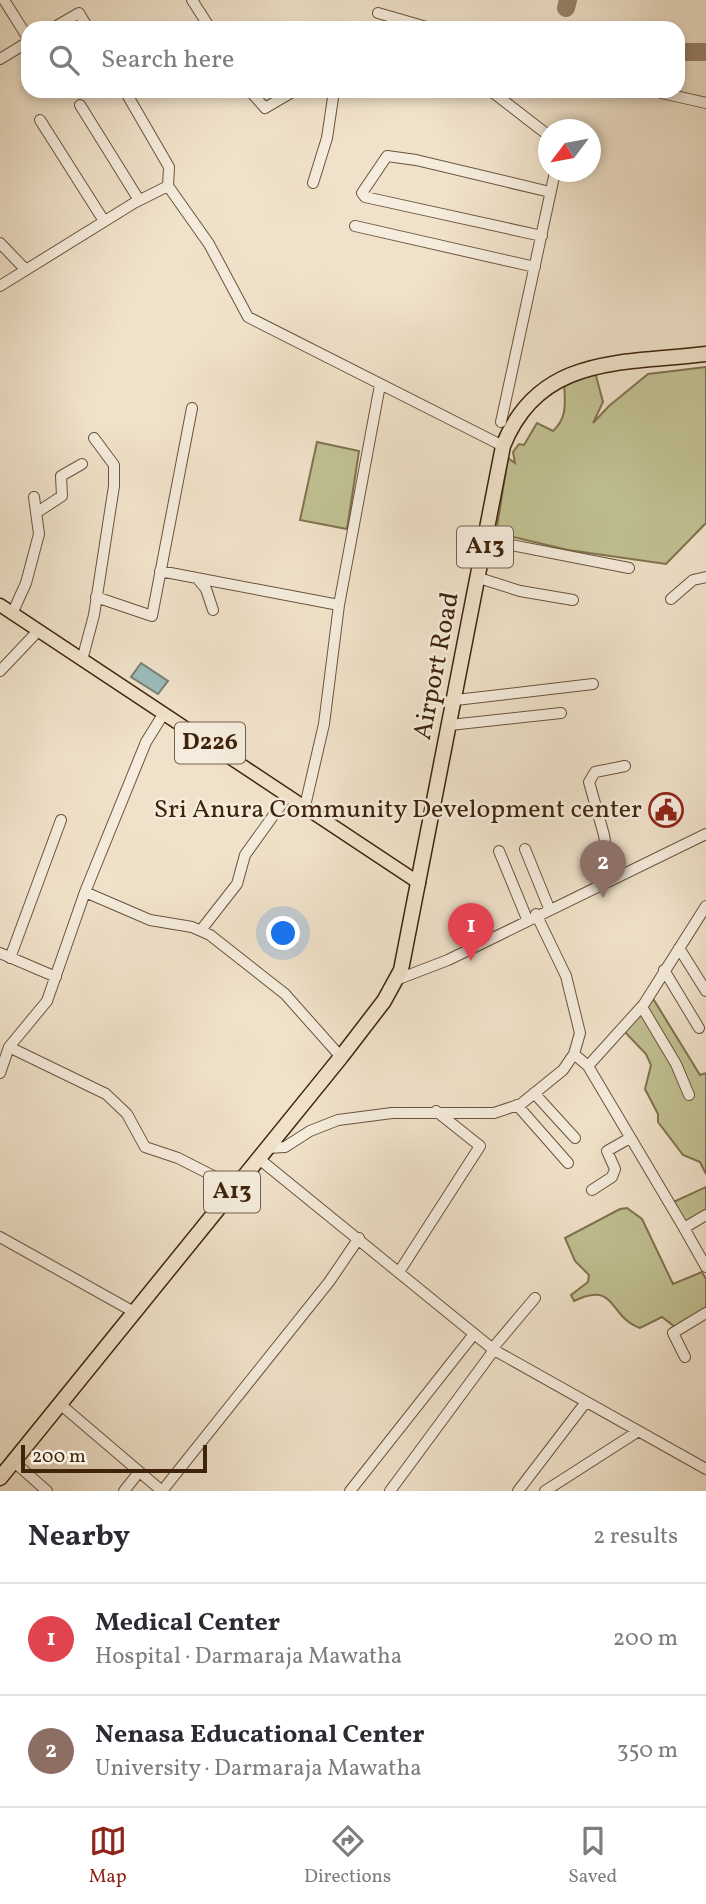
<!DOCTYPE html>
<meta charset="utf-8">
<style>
body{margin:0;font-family:Vollkorn,serif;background:#f7f7f7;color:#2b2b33}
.compass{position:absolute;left:538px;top:119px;width:63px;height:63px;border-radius:50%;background:#fff;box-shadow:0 4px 10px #0003;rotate:238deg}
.scale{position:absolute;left:21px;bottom:18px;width:186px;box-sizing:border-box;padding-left:7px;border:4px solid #3f230b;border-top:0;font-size:19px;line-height:24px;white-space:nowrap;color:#3f230b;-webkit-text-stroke:5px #f5ecdd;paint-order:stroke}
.you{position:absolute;left:284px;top:934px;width:24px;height:24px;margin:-18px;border:5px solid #fff;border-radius:50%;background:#1a73e8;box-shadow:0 0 0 10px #1a73e833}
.badge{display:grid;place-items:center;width:46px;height:46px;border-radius:50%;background:#8f2418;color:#fff;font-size:23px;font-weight:700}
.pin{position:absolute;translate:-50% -58px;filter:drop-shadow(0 2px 4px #0008)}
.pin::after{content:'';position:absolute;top:37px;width:24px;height:21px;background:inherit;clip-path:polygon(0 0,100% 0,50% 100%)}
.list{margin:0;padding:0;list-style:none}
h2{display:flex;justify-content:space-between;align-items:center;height:91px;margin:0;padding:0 28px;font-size:30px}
h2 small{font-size:23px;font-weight:400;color:#7c7c81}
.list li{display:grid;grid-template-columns:46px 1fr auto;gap:21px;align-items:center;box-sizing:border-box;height:112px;padding:0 28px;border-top:2px solid #e1e1e2}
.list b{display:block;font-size:26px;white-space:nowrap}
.list p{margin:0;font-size:23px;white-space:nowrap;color:#7c7c81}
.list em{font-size:23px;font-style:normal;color:#7c7c81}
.icon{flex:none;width:38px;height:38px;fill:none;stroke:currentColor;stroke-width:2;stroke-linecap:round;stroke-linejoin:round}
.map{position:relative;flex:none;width:706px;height:1491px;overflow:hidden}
.search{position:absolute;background:#fff;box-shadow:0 4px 10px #0003;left:21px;right:21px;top:21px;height:77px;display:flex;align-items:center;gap:18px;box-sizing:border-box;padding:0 24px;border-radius:21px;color:#7c7c81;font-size:26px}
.sheet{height:315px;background:#fff}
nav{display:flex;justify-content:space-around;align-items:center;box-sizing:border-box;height:98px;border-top:2px solid #e1e1e2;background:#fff;font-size:19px;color:#7c7c81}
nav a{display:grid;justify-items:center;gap:4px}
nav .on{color:#8f2418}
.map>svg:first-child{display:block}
</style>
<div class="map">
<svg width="706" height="1491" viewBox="0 0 706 1491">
<rect width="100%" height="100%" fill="#f0e2ca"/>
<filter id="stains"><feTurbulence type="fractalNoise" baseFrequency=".00286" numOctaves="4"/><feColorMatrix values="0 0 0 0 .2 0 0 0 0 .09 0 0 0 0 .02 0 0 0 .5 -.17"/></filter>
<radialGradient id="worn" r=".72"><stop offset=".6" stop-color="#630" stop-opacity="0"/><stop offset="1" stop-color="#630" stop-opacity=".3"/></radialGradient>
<path fill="#c1c192" stroke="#80724e" stroke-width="2" d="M706,367V523L666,564L568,550L496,533L508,458L515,463L513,452L519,444L524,445L537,423L553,431C568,417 565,402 564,382L595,372L603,402L593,423L609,406L648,374Z
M317,442L359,451L347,529L300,520Z
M649,992L700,1075L706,1073V1174L700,1162L683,1155L658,1122V1114L645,1089L651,1065L646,1054L621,1028Z
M706,1187V1216L685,1230L669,1204Z
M627,1208L642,1219L673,1284L702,1272L706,1279V1311L675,1327L662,1317L640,1328C608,1317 617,1280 574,1301L571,1295L588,1282L589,1275L575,1261L565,1238L620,1209Z"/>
<path fill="#9cbcbd" stroke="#777f76" stroke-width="2" d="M141,663L168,681L158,694L131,677Z"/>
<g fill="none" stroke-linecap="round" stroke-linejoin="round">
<path stroke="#98826a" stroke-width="18" d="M566,8L568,0
M678,52H706"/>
<g stroke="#6b533b" stroke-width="12">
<path id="minor" d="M4,0L28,38
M192,0L210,28
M378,13L430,28
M53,28L79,13L88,28
M0,59L28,42
M125,91L169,167L168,186L209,244L248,317L503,446
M250,91L265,108L294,91
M491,91L548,135
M653,91L706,103
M80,105L139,200
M40,120L104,221
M313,183L327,138L334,91
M355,226L535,267
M542,236L365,197L362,193L387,156L416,160L550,192
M0,243L26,270
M0,286L134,203L168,186
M501,422L555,172
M36,513L62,496L61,476L82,464
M486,540L629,568
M160,571L339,605
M197,578L206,589L213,610
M479,578L520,591L573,600
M96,597L152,616L192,408
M671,599L693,580L706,577
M12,614L26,583L39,534L34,497
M82,660L94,615L114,486V465L94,438
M0,671L38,631
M456,700L593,684
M450,725L561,713
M305,806L324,724L339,605L380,385
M525,849L549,908
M499,851L527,919
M611,878L604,835L589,782L595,772L625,766
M85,892L150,920L192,927L210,935L285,994L341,1057
M201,930L237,884L245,855L288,795
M679,948L706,991
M0,953L56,977
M10,958L61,820
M664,970L699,1028
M396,980L448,960L706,834
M642,1007L676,1064L689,1095
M9,1047L106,1094L127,1114L145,1147L178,1158L235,1187
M574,1054L588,1066L684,1228L706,1215
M588,1066L644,1004L706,906
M0,1073L9,1047L47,1001L85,892L146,742L164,713
M534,1093L575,1138
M517,1105L568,1163
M267,1148L285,1147L310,1131L338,1120L392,1113H494L521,1104L563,1070L574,1054L580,1033L566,976L536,914
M258,1158L494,1350L706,1469
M592,1190L612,1177L615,1169L607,1151L630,1138
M684,1228L706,1267
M0,1237L134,1312
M399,1272L480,1146L436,1111
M492,1349L535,1298
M685,1357L673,1333L706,1313
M60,1404L162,1491
M13,1461L47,1491
M124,1491L139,1472
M162,1491L329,1282L359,1238
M350,1491L474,1334
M390,1491L494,1350
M518,1491L586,1402
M545,1491L637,1432"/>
</g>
<g stroke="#3f230b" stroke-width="15">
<path id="major" d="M0,605L419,883"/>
</g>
<g stroke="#3f230b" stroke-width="17">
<path id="highway" d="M0,1478L341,1057L384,1001L401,970L503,446C539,354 624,364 706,354"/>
</g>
<use href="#minor" stroke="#f5ecdd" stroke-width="10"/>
<use href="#major" stroke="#f0e2ca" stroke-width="12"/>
<use href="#highway" stroke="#f0e2ca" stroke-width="14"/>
</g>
<defs>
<g id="civic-ring" transform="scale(1.75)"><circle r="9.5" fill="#f5ecdd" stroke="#8f2418" stroke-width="1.5"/><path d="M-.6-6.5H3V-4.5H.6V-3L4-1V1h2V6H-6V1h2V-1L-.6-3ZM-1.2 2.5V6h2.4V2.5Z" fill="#8f2418"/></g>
</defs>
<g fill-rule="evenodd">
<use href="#civic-ring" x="666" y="810"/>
</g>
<g text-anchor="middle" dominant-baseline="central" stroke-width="5" stroke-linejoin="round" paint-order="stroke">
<g fill="#f5ecdd" stroke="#765f4a" stroke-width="2">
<rect x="457" y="526.5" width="56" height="41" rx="5"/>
<rect x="175" y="722.5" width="70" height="41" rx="5"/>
<rect x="204" y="1171.5" width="56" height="41" rx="5"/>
</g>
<g font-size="24" font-weight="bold" fill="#3f230b">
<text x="485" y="547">A13</text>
<text x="210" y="743">D226</text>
<text x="232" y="1192">A13</text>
</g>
<g font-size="26" fill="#3f230b" stroke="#f5ecdd">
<text transform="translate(437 666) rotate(-79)">Airport Road</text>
</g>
<g font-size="26" fill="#3f230b" stroke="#f5ecdd" text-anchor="end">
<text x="642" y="810">Sri Anura Community Development center</text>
</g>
</g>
<rect width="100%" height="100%" filter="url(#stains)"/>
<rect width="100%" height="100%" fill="url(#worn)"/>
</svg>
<svg class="compass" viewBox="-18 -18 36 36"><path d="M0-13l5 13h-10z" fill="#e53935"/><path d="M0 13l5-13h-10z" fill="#7c7c81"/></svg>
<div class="scale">200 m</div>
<div class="you"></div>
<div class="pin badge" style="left:471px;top:961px;background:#e0444e">1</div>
<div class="pin badge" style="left:603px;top:898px;background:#8d6e63">2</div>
<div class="search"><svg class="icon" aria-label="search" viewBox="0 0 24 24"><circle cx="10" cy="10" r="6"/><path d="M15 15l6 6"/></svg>Search here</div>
</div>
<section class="sheet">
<h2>Nearby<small>2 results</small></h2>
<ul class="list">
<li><span class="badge" style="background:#e0444e">1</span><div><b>Medical Center</b><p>Hospital · Darmaraja Mawatha</p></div><em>200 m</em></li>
<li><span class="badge" style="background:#8d6e63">2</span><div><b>Nenasa Educational Center</b><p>University · Darmaraja Mawatha</p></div><em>350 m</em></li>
</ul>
</section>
<nav>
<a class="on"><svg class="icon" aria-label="map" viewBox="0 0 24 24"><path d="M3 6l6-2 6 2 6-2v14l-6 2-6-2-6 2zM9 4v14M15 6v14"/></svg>Map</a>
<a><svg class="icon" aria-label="directions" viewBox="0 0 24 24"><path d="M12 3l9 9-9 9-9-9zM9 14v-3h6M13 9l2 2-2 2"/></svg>Directions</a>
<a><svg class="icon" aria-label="saved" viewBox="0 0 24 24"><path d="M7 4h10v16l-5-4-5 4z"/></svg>Saved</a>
</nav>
